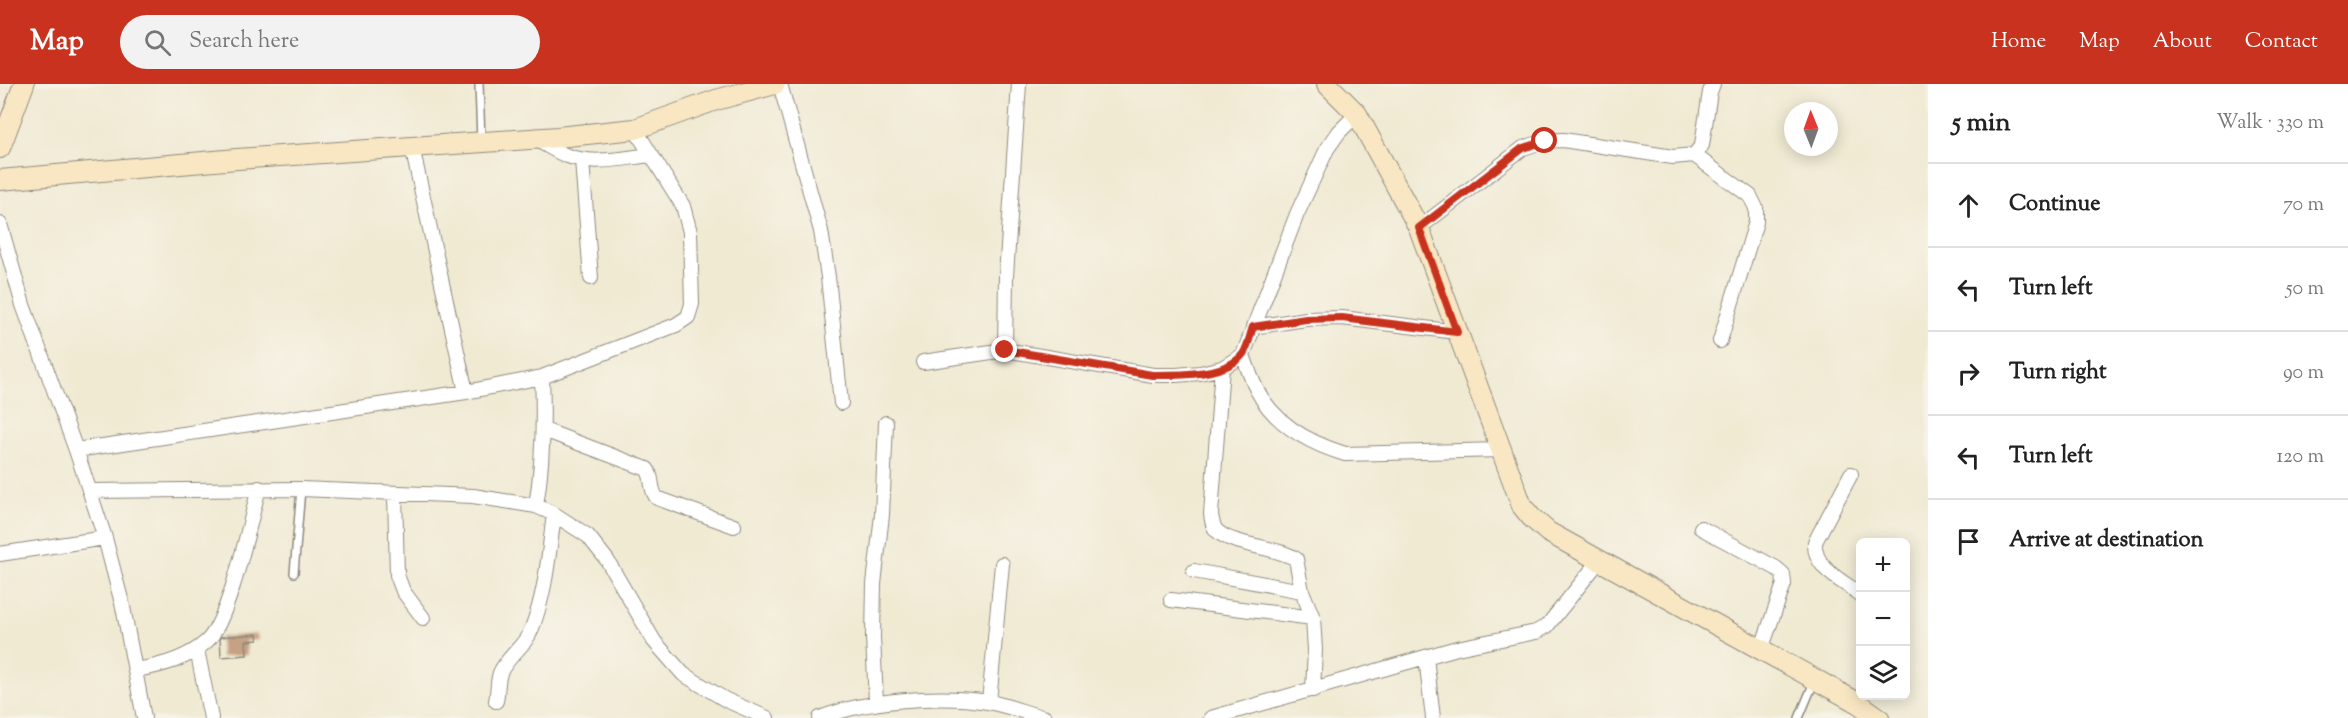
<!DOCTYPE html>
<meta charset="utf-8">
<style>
body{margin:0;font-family:"Sorts Mill Goudy",serif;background:#f2f2f2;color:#222}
.controls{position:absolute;right:18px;bottom:18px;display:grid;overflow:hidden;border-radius:9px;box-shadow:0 3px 15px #0003}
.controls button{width:54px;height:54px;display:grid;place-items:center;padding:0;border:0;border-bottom:2px solid #e0e0e0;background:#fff;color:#222;font:30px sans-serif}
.compass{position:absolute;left:1784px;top:18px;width:54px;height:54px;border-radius:50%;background:#fff;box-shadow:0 3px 15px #0003;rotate:359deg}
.stop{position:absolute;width:18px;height:18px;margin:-14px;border:4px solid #c8321e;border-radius:50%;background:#fff}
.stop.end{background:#c8321e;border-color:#fff;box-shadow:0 2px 6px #0008}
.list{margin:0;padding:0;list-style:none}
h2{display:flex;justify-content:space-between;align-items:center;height:78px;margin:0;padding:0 24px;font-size:26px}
h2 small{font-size:20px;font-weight:400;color:#767676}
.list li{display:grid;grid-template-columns:39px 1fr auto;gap:18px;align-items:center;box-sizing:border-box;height:84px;padding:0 24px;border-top:2px solid #e0e0e0}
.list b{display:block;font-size:22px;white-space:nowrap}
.list em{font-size:20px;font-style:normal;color:#767676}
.icon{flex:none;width:33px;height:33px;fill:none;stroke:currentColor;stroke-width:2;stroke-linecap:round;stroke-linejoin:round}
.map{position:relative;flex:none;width:1928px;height:634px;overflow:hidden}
header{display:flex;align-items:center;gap:36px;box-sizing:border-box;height:84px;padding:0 30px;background:#c8321e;color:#fff}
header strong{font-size:28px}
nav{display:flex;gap:33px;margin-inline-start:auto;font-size:21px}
.search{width:420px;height:54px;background:#f2f2f2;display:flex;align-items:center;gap:15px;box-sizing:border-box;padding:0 21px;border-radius:33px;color:#767676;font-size:22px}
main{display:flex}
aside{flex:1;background:#fff}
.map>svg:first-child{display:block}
</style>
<header>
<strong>Map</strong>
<div class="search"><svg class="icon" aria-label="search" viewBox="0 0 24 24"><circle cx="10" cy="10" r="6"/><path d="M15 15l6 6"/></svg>Search here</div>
<nav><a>Home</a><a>Map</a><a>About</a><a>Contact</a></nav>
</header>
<main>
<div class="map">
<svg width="1928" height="634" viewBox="0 0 1928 634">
<rect width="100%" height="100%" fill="#f7f3e8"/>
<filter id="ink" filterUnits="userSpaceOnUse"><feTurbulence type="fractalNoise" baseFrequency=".0167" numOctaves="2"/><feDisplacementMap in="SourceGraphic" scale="12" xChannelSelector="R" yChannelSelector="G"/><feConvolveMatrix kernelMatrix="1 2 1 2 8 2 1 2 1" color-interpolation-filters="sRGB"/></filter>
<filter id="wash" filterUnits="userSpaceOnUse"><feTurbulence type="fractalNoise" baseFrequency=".008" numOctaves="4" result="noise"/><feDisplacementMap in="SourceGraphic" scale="24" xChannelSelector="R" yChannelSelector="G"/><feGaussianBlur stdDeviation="1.35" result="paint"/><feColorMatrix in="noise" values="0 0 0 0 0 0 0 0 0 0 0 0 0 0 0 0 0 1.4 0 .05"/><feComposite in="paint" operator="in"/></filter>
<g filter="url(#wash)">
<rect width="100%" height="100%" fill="#f0ead3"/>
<g id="blocks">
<path fill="#c7a184" d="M257,550L258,556L246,557L247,571L221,573L220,553Z"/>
</g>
</g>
<g filter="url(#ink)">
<use href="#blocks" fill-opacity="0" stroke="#8e8a7f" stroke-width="1.5"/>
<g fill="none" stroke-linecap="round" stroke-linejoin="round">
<g stroke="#8e8a7f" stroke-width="10">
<path id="lane" d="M479,0L481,57
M294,489L301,405
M1799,634L1814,598"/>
</g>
<g stroke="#8e8a7f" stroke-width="16">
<path id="street" d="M780,0L821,147L828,193L841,319
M535,55C545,60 555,67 565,71C592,82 623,74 651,71
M412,63L466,308
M1694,71L1750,112L1756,124V138L1720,257
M582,76L591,194
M0,140L23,221L76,366L105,454L123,523L144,634
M1419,144L1523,64L1545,57L1563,56L1673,73L1694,71L1702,61L1710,8L1713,0
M1253,243L1306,235L1342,234L1457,248
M1005,266L1006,192L1019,0
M1243,271C1247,282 1251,295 1257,306C1275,341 1309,359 1345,370L1501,366
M923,278L1005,266L1153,291H1176L1200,289L1222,284L1243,271L1297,130L1327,65L1339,48L1357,30
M1222,284L1211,430C1212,436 1212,442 1217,447C1233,462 1275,462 1296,475L1302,507L1313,534L1315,566L1313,606
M544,346L647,385C654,394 649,405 657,414L734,442
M76,366L466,308L542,293L676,241L688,233L692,220L690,148L683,122L635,45
M1851,390L1815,458C1813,484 1841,496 1860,510
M90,407L301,405L473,412L536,422L554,430L588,452L607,476L654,557L683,590L726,616L767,634
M395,409L397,491L403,507L423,534
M536,422C543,379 544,337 542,293
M1701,444L1776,484L1783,490L1784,500L1761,566
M0,470L105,454
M1194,487L1302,507
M1171,516L1313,534
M197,566L211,634
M1426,573L1433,634
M135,586C161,582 188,575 207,557C229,537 250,437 259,404
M496,617C498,608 497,598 500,589C507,572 526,562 532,544C546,508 549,468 554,430
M876,618L873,553L874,500L882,431L886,339
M989,618L1002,480
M820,634C866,616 939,610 988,618C1007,621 1026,629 1045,634
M1211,634L1457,564L1536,548L1547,542L1599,477"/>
</g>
<g stroke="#8e8a7f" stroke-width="22">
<path id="secondary" d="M1327,0L1357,30L1419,144L1522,422L1531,433L1548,448L1858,619L1879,634
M0,64L24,0
M0,96L237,75L558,53L635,45L716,16L775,0"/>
</g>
<use href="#lane" stroke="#fff" stroke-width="7"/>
<use href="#street" stroke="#fff" stroke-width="14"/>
<use href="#secondary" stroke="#f9e7c3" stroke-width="20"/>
</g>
</g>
<g fill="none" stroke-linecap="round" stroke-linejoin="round" filter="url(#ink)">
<path stroke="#c8321e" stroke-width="8" d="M1005,266L1152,291C1177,291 1227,292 1243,270C1248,263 1250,251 1253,243L1306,235L1342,234L1457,248L1419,144L1523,64L1545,57"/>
</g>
</svg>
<div class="controls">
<button>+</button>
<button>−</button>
<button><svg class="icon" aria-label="layers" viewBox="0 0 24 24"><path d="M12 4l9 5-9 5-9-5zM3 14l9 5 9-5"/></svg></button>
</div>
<svg class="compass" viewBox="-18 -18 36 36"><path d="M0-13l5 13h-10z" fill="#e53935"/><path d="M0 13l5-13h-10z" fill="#767676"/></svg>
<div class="stop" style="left:1545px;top:57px"></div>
<div class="stop end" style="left:1005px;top:266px"></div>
</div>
<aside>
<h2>5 min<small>Walk · 330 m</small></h2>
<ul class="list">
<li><svg class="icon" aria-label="ahead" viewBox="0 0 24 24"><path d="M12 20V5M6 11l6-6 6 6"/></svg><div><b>Continue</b></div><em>70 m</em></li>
<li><svg class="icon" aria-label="left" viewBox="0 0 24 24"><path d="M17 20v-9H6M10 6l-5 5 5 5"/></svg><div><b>Turn left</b></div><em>50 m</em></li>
<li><svg class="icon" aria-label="right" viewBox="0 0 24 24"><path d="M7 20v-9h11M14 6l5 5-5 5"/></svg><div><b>Turn right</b></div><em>90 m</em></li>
<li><svg class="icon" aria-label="left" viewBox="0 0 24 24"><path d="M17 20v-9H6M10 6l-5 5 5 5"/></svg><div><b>Turn left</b></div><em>120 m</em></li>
<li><svg class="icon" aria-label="arrive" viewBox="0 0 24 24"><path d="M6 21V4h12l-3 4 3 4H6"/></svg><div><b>Arrive at destination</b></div></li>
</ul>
</aside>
</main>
